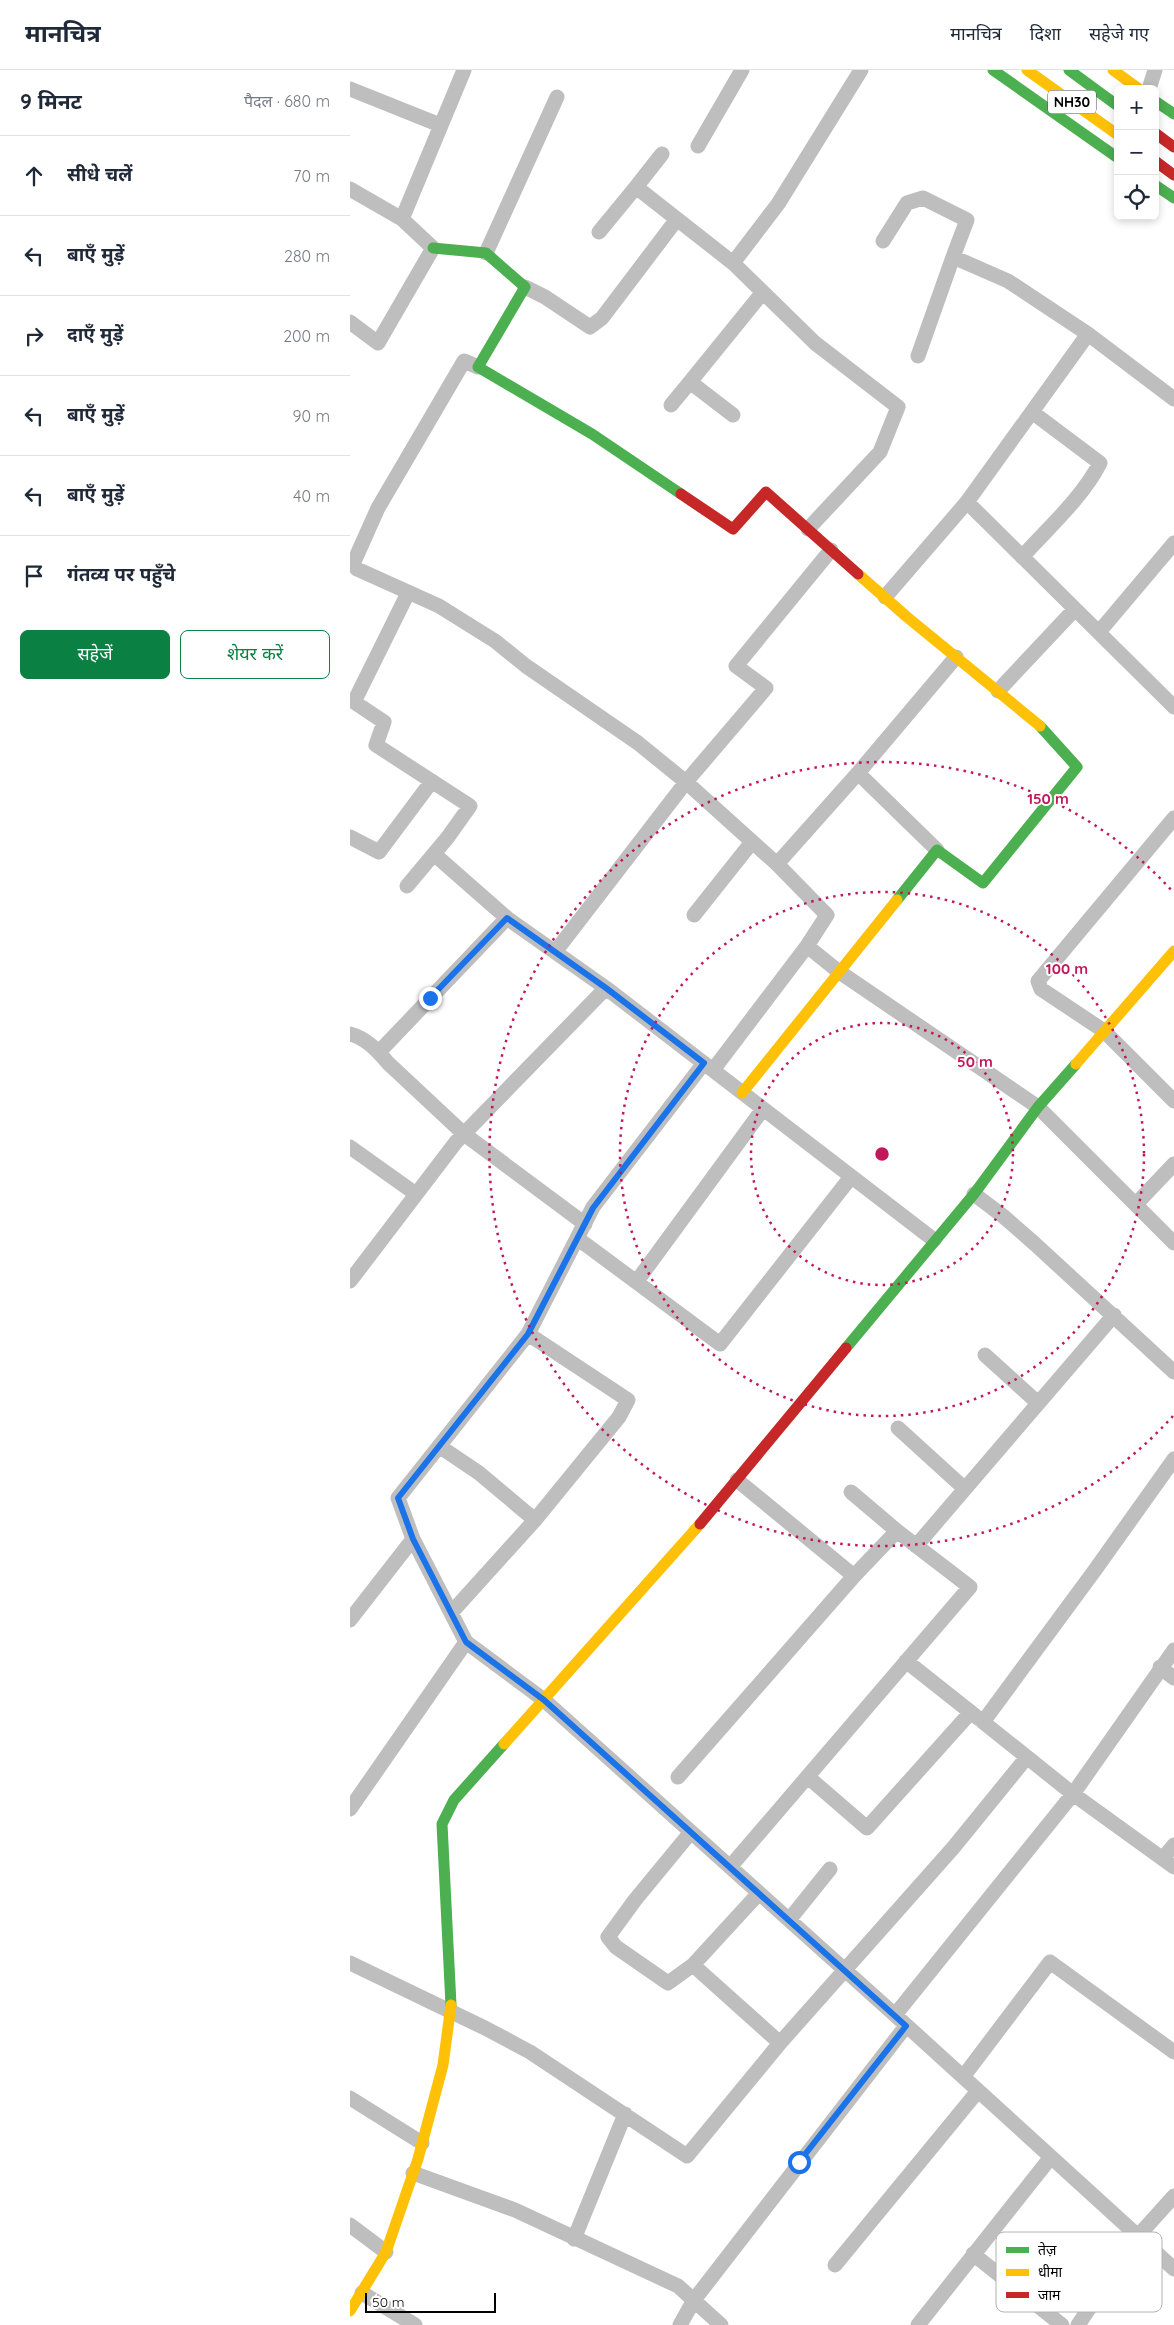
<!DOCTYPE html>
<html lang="hi">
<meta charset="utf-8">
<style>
body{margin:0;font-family:Quicksand,"Noto Sans Devanagari",sans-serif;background:#f2f2f3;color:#1f2937}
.controls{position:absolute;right:15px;top:15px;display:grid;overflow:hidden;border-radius:8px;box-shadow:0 2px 8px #0003}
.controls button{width:45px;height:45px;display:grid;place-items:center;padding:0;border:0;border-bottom:1px solid #e0e1e3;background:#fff;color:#1f2937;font:25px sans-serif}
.scale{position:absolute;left:15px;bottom:12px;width:131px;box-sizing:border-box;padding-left:5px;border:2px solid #000;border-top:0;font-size:14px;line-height:18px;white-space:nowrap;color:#000;-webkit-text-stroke:4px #fff;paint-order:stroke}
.stop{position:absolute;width:15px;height:15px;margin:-11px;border:4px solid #1a73e8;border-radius:50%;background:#fff}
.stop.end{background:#1a73e8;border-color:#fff;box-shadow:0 1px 5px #0008}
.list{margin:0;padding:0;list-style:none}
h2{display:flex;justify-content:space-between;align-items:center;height:65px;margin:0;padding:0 20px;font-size:21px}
h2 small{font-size:16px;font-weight:400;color:#747a83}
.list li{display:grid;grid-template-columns:32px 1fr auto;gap:15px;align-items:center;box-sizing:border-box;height:80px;padding:0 20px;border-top:1px solid #e0e1e3}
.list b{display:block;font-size:19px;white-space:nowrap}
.list em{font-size:16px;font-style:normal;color:#747a83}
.actions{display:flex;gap:10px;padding:15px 20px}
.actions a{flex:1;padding:11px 0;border:1px solid #0b8043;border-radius:8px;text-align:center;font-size:18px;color:#0b8043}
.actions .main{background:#0b8043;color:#fff}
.icon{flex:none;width:28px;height:28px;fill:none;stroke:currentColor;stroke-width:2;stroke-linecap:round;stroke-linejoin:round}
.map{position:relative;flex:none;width:824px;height:2255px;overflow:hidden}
header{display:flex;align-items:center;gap:30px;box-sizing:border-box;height:70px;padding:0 25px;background:#fff;border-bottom:1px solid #e0e1e3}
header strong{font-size:24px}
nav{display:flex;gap:28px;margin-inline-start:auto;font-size:18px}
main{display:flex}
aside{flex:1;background:#fff}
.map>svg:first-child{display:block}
</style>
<header>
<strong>मानचित्र</strong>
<nav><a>मानचित्र</a><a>दिशा</a><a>सहेजे गए</a></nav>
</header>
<main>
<aside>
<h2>9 मिनट<small>पैदल · 680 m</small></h2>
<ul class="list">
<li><svg class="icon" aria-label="ahead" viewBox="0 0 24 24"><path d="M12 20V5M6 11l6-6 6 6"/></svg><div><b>सीधे चलें</b></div><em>70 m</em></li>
<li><svg class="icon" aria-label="left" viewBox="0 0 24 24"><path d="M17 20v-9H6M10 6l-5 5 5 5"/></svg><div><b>बाएँ मुड़ें</b></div><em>280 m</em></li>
<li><svg class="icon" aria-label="right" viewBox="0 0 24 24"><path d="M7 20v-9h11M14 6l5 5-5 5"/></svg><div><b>दाएँ मुड़ें</b></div><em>200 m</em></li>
<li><svg class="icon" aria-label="left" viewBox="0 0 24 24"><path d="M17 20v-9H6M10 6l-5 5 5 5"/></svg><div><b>बाएँ मुड़ें</b></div><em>90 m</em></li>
<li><svg class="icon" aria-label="left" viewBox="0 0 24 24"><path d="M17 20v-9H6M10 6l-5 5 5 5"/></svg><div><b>बाएँ मुड़ें</b></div><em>40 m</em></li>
<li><svg class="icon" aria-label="arrive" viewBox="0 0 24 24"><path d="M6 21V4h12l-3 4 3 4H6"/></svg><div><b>गंतव्य पर पहुँचे</b></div></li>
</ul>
<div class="actions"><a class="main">सहेजें</a><a>शेयर करें</a></div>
</aside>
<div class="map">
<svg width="824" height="2255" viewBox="0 0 824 2255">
<rect width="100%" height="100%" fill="#fff"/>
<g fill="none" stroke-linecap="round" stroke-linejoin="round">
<path stroke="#bebebe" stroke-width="15" d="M0,19L90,55
M799,19L805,0
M348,76L392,0
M312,84L286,117L383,193
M0,119L52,149
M249,162L286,117
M533,171L557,133L573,128L617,150L603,187
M136,183L207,27
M175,217L195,227L240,257L252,248L327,149
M0,252L28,273L83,178L52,149L114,0
M568,286L603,187L658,211L738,264
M128,297L114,291L28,438L3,494L7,499L89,536L145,571L176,596L288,673L336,712L427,794L477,845L457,876
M321,335L340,312
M383,345L340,312L413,222
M617,432L738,264L824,329
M458,459L530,382L548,337L465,273L383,193L428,134L511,0
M672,487C699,457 732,428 750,393L682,342
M535,527L617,432L824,637
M749,562L824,473
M648,621L725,539
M508,703L587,780
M824,748L688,911L691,919L754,961L824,1031
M0,767L29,782L82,711
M84,784L157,848L256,918
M427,794L508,703L606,587
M57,816L98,767L120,736L26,675L34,652L4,632L58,523
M344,845L402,772
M205,882L336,712L416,618L386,596L481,480
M0,964C16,968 28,981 38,993L114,1064L235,1154
M29,982L157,848
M363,1000L457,876L488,901L688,1037L824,1173
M0,1077L66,1124
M624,1124L653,1146L685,1174L824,1302
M786,1134L824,1094
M227,1168L370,1274L501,1107
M0,1211L106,1072L256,918L584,1170
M287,1211L413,1039
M635,1285L688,1333
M548,1358L615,1419
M89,1376L129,1403L185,1450
M824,1389L745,1500L633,1652L723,1724L824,1797
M501,1422L547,1461
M63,1469L48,1428L178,1264L243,1137L354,993
M566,1476L764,1245
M101,1543L185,1450L269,1347L278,1330L178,1264
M0,1550L63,1469L116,1572L194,1630L545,1945L723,1724L824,1580
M556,1591L628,1648
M810,1597L824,1608
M328,1707L504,1506L387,1410
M458,1707L517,1758L621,1642
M0,1739L116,1572
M341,1762L285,1830L258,1867L266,1877L318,1913L343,1895
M813,1788L824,1775
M380,1797L620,1517L547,1461L504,1506
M439,1850L480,1799
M0,1893L135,1958L180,1982L337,2086L430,1973L343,1895L409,1823
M545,1945L824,2199
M430,1973L603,1778L677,1687
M613,2007L700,1892L824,1982
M0,2028L72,2073
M63,2103L165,2140L328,2216L371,2255
M0,2155L36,2182
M224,2169L275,2044
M623,2184L712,2255
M485,2195L628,2021
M12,2223L65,2255
M330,2255L344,2230L556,1956
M568,2255L701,2087
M728,2255L788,2166L824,2126"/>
<path stroke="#4caf50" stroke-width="11" d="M643,0L768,88
M719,0L768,36
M805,31L824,44
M805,115L824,128
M83,178L136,183L175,217L128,297L242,364L331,424
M547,830L587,780L633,813L727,697L690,656
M496,1278L624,1124L688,1037L726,994
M101,1935L92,1754L104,1730L154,1674"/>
<path stroke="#ffc107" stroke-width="11" d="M677,0L768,65
M763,0L789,19
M508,504L557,547L690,656
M726,994L824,881
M392,1023L547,830
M154,1674L350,1454
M0,2241L36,2182L68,2089L93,1995L101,1935"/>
<path stroke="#c62828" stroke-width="11" d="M805,63L824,77
M805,91L824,105
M331,424L383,459L416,422L508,504
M350,1454L496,1278"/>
</g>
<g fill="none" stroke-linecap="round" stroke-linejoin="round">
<path stroke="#1a73e8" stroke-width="6" d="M80,928L157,848L256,918L354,993L243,1138L178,1264L48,1428L63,1469L116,1572L194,1630L556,1956L449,2092"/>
</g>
<g fill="none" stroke="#c2185b" stroke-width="2.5" stroke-dasharray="2.5 5">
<circle cx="532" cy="1084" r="131"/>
<circle cx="532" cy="1084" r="262"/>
<path d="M823 1346A392 392 0 1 1 823 822"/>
</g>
<g text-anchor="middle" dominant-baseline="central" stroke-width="4" stroke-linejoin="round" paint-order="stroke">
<rect fill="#fff" stroke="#4c4c4c" stroke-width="1" x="698" y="20.5" width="48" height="23" rx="4"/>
<g font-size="14" font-weight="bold" fill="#000">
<text x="722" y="32">NH30</text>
</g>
</g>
<rect x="646" y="2162" width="166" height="80" rx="8" fill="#fff" stroke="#b2b2b2" stroke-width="1"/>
<rect x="656" y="2177" width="23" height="6" fill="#4caf50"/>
<rect x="656" y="2199" width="23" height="7" fill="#ffc107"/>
<rect x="656" y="2222" width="23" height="6" fill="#c62828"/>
<g font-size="14" fill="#000">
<text x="688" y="2185">तेज़</text>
<text x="688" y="2207">धीमा</text>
<text x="688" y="2230">जाम</text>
</g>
<circle cx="532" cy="1084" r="8" fill="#c2185b" stroke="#fff" stroke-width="2.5"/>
<g font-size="15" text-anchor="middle" font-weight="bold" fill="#c2185b" stroke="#fff" stroke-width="4" stroke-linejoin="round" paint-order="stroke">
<text x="698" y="734">150 m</text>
<text x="717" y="904">100 m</text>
<text x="625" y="997">50 m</text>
</g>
</svg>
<div class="controls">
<button>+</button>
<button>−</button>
<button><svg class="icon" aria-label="locate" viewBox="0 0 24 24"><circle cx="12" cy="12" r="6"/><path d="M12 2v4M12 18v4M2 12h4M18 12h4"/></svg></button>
</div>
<div class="scale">50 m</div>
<div class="stop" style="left:449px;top:2092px"></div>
<div class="stop end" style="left:80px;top:928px"></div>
</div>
</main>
